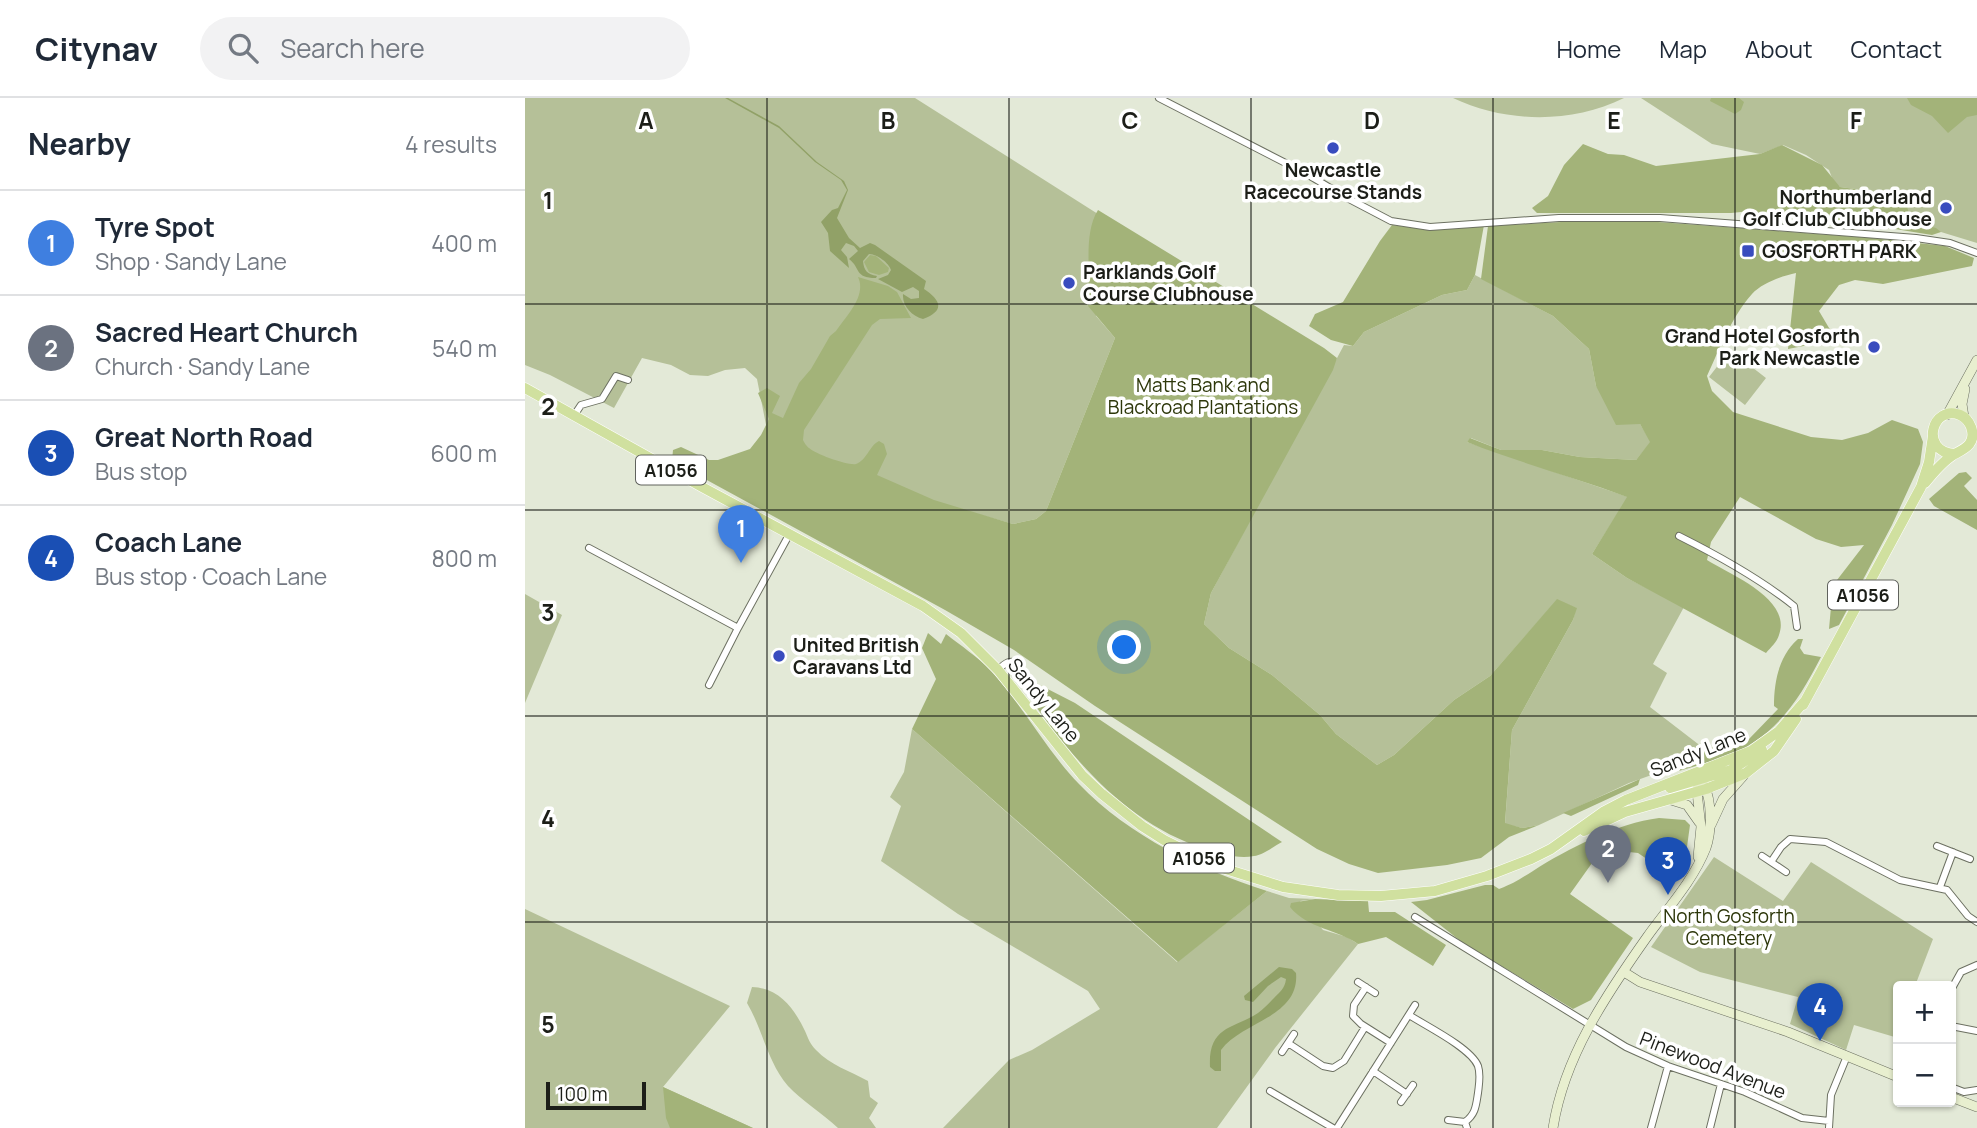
<!DOCTYPE html>
<meta charset="utf-8">
<style>
body{margin:0;font-family:Manrope,sans-serif;background:#f2f2f3;color:#1f2937}
.controls{position:absolute;right:21px;bottom:21px;display:grid;overflow:hidden;border-radius:7px;box-shadow:0 2px 5px #0004}
.controls button{width:63px;height:63px;display:grid;place-items:center;padding:0;border:0;border-bottom:2px solid #e0e1e3;background:#fff;color:#1f2937;font:35px sans-serif}
.scale{position:absolute;left:21px;bottom:18px;width:100px;box-sizing:border-box;padding-left:7px;border:4px solid #1c1e18;border-top:0;font-size:19px;line-height:24px;white-space:nowrap;color:#1c1e18;-webkit-text-stroke:5px #fff;paint-order:stroke}
.you{position:absolute;left:600px;top:550px;width:24px;height:24px;margin:-18px;border:5px solid #fff;border-radius:50%;background:#1a73e8;box-shadow:0 0 0 10px #1a73e833}
.badge{display:grid;place-items:center;width:46px;height:46px;border-radius:50%;background:#0f766e;color:#fff;font-size:23px;font-weight:700}
.pin{position:absolute;translate:-50% -58px;filter:drop-shadow(0 2px 4px #0008)}
.pin::after{content:'';position:absolute;top:37px;width:24px;height:21px;background:inherit;clip-path:polygon(0 0,100% 0,50% 100%)}
.list{margin:0;padding:0;list-style:none}
h2{display:flex;justify-content:space-between;align-items:center;height:91px;margin:0;padding:0 28px;font-size:30px}
h2 small{font-size:23px;font-weight:400;color:#747a83}
.list li{display:grid;grid-template-columns:46px 1fr auto;gap:21px;align-items:center;box-sizing:border-box;height:105px;padding:0 28px;border-top:2px solid #e0e1e3}
.list b{display:block;font-size:26px;white-space:nowrap}
.list p{margin:0;font-size:23px;white-space:nowrap;color:#747a83}
.list em{font-size:23px;font-style:normal;color:#747a83}
.icon{flex:none;width:38px;height:38px;fill:none;stroke:currentColor;stroke-width:2;stroke-linecap:round;stroke-linejoin:round}
.map{position:relative;flex:none;width:1452px;height:1030px;overflow:hidden}
header{display:flex;align-items:center;gap:42px;box-sizing:border-box;height:98px;padding:0 35px;background:#fff;border-bottom:2px solid #e0e1e3}
header strong{font-size:33px}
nav{display:flex;gap:38px;margin-inline-start:auto;font-size:24px}
.search{width:490px;height:63px;background:#f2f2f3;display:flex;align-items:center;gap:18px;box-sizing:border-box;padding:0 24px;border-radius:38px;color:#747a83;font-size:26px}
main{display:flex}
aside{flex:1;background:#fff}
.map>svg:first-child{display:block}
</style>
<header>
<strong>Citynav</strong>
<div class="search"><svg class="icon" aria-label="search" viewBox="0 0 24 24"><circle cx="10" cy="10" r="6"/><path d="M15 15l6 6"/></svg>Search here</div>
<nav><a>Home</a><a>Map</a><a>About</a><a>Contact</a></nav>
</header>
<main>
<aside>
<h2>Nearby<small>4 results</small></h2>
<ul class="list">
<li><span class="badge" style="background:#3f7fe0">1</span><div><b>Tyre Spot</b><p>Shop · Sandy Lane</p></div><em>400 m</em></li>
<li><span class="badge" style="background:#6b7280">2</span><div><b>Sacred Heart Church</b><p>Church · Sandy Lane</p></div><em>540 m</em></li>
<li><span class="badge" style="background:#1a4fb4">3</span><div><b>Great North Road</b><p>Bus stop</p></div><em>600 m</em></li>
<li><span class="badge" style="background:#1a4fb4">4</span><div><b>Coach Lane</b><p>Bus stop · Coach Lane</p></div><em>800 m</em></li>
</ul>
</aside>
<div class="map">
<svg width="1452" height="1030" viewBox="0 0 1452 1030">
<rect width="100%" height="100%" fill="#e3e9d7"/>
<path fill="#b5c098" d="M0,0H390L595,130L571,218L590,240L521,413L511,421L488,426L435,411L384,407L242,332L232,281L220,270L200,272L183,278L165,277L146,267L117,260L89,310L25,277L0,267Z
M928,0H1099C1046,26 981,25 928,0Z
M1116,0H1452V145L1416,134L1393,131L1345,93L1315,89L1309,85L1304,72L1281,57L1258,47L1235,56L1187,46Z
M950,177L1028,218L1064,251L1071,288L1115,326L1126,344L1111,362L1055,359L1017,352H976L946,340L942,344L1103,399L1067,456L1102,480L1159,509L1128,566L1142,575L1125,609L1177,649L1157,656L1135,674L1104,685L1014,727L997,730L980,726L987,632L1048,522L1051,510L1032,502L965,578L929,602L869,657L852,667L811,636L795,617L747,577L704,550L679,526L686,495L819,247L828,248L839,234L917,197L942,192Z
M1205,252L1241,280L1220,307L1184,279Z
M0,496L37,517L0,605Z
M387,631L652,864L742,793L764,800L790,801L775,803L798,832L822,839L833,846L750,950L692,1030H418L484,962L507,952L575,911L563,893L433,816L356,763L376,708L365,699L379,674Z
M1189,759L1258,803L1286,764L1408,841L1390,888H1373V940L1329,927L1321,952L1265,926L1273,899L1175,874L1126,849Z
M0,811L205,908L138,989L228,1030H0Z
M227,889C254,890 269,910 280,933C283,940 285,946 291,952C305,967 325,973 343,983L345,999L353,1005L344,1020L351,1030H313C298,1016 276,1002 263,988C242,963 238,932 222,905Z"/>
<path fill="#a3b379" d="M1186,0H1214L1219,4L1216,12L1210,16L1185,3Z
M1382,0H1452V17L1442,19L1423,35L1407,18L1386,7Z
M1058,46L1083,56L1099,57L1131,68L1235,56L1257,47L1297,67L1315,89L1345,93L1381,106L1387,124L1411,130L1416,134L1407,137L1370,131H1337L1285,114L1250,120L1226,113L1206,115H1012L1007,110L1023,98L1039,67Z
M573,112L799,250L812,260L808,272L686,495L679,526L704,550L747,577L795,617L811,636L852,667L869,657L929,602L965,578L1032,501L1052,510L1048,522L987,632L980,725L997,730L1014,727L984,739L956,760L922,767L853,775L824,766L792,751L570,608L489,552L420,512L147,363L148,352L156,349L184,362H193L225,351L236,337L244,321L233,295L242,290L255,298L247,315L258,320L274,285L286,271L305,238L311,233C321,218 342,198 333,179L363,188L372,194L386,220L355,221L347,227L279,332L278,342C279,344 282,349 284,350C290,356 324,368 331,366C341,363 345,347 354,343L359,346L362,356L352,377L409,402L488,426L511,421L521,413L590,240L563,208C567,180 557,137 573,112Z
M1036,124H1133L1347,140L1420,148L1449,160L1447,168L1358,186L1330,182L1314,187L1294,213L1307,235L1299,244L1263,251L1271,175C1257,178 1237,185 1227,196C1207,218 1194,252 1182,278L1187,293L1208,314L1286,339L1317,342L1343,335L1367,322L1393,331L1398,344L1395,366L1367,427L1314,527L1304,531L1306,509L1302,495L1339,447L1316,449L1291,441L1215,399L1186,444L1182,462C1206,477 1267,501 1254,537C1252,544 1246,549 1241,555L1102,480L1067,456L1102,399C1049,379 995,365 942,344L945,340L976,352H1017L1055,359L1111,362L1125,344L1115,326L1091,327L1071,288L1064,251L1028,218L956,181L963,128Z
M867,127L906,132L959,127L950,177L942,192L917,197L839,234L828,248L806,242L784,228L790,216L818,204L855,143Z
M345,157L351,158L364,170L363,174L354,177L344,174L339,164Z
M1441,374L1447,380L1439,388L1452,402V432L1409,408L1404,401L1434,375Z
M403,535L416,546L421,536C435,547 453,559 466,573C498,608 521,652 554,686C605,739 674,771 742,793L653,864L387,631L411,581L397,550Z
M1273,541H1278L1275,550L1279,556L1296,559C1279,592 1261,623 1229,644C1206,660 1168,668 1141,677L1135,674L1157,656L1177,649L1204,651L1224,641L1253,611L1249,608C1249,583 1254,558 1273,541Z
M490,578L509,584L550,605L757,744C749,748 738,757 729,758C713,761 696,756 681,751C596,725 538,650 490,578Z
M1115,681L1113,687L1046,718L1038,715Z
M1134,720L1160,722L1165,727L1161,756L1150,780L1113,755L1077,751L1045,796L1108,840L1066,902L1048,911L938,845L886,804L902,802L960,787H968L974,791C988,786 995,781 1008,773C1042,751 1093,725 1134,720Z
M790,801L843,803L844,814H870L921,847L908,868L861,839L833,846C812,831 783,831 765,809L766,805Z
M138,989L228,1030H145L141,1020Z"/>
<path fill="#91a167" d="M200,0H203L254,28L292,64L319,83L323,92L312,120L324,140L335,150L345,145L350,147L401,183L399,191C414,201 422,212 398,221C387,218 377,208 378,196L386,201L394,200V193L388,189L377,194L353,181L363,177L366,172C364,165 352,156 344,156L338,163C339,173 342,176 352,178L351,180C329,180 336,170 324,161L333,153L329,148L321,145L316,152L322,159L324,170L305,153L303,135L296,124L307,112L313,110L322,92L316,82L290,64L254,30Z
M754,869L767,871L771,875C775,919 716,924 696,952V973H690L685,969C683,928 708,931 733,915C739,911 744,905 749,900C755,894 760,890 761,881L756,879L743,888L728,904L720,902L719,898Z"/>
<g fill="none" stroke-linecap="round" stroke-linejoin="round">
<g stroke="#6c7061" stroke-width="8">
<path id="street" d="M634,0L780,75L824,101L866,123L905,129L1034,120H1135L1391,140L1425,145L1452,155
M50,316L56,307L77,301L91,278L103,282
M1154,438C1194,458 1234,480 1269,508L1272,529
M64,450L213,530L265,435
M473,572C481,564 484,562 494,565
M184,587L213,530
M1412,748L1445,761
M1237,758L1261,774
M1246,764L1256,749L1265,741L1301,744L1375,782L1422,792L1443,818L1452,824
M1415,789L1428,754
M890,819L1101,949L1143,968L1220,994L1277,1020L1304,1023
M833,884L850,895
M841,889L829,907L828,918L836,926L866,945
M1426,892L1436,874L1452,867
M884,917C901,928 946,950 953,968C956,977 954,986 953,995C951,1007 951,1016 940,1024
M1426,928L1452,933
M763,945L798,968L808,970L819,963L840,929
M757,954L769,936
M848,973L882,996
M1426,989L1439,994L1452,992
M745,993L808,1030
M876,1004L888,987
M923,1022L940,1024L942,1030
M812,1030L890,907
M1126,1030L1143,968
M1185,1030L1196,986
M1304,1030L1306,997L1322,958"/>
</g>
<g stroke="#6c7061" stroke-width="10">
<path id="secondary" d="M1422,317L1452,262
M1439,319L1437,306L1440,291
M1146,702L1162,707L1174,724
M1186,727L1198,701L1221,675
M1173,759L1176,729L1172,694L1174,683
M1099,874L1115,884L1263,934L1373,979
M1426,999L1452,1009
M1028,1030C1039,959 1081,897 1122,839C1142,811 1168,783 1181,750C1187,733 1187,703 1179,687"/>
</g>
<g stroke="#fff" stroke-width="11">
<path id="primary" d="M0,290L177,389L398,508L436,535L473,572L557,677L577,696L617,728L639,742L691,768L758,789L813,797L856,798L910,793L962,778L1006,761L1026,751L1078,714L1101,702L1226,653L1254,633L1279,604
M1400,385C1408,375 1417,364 1428,357C1439,351 1452,346 1446,329C1444,324 1440,319 1435,317C1407,306 1394,353 1429,356
M1278,607L1396,389L1404,364L1408,338
M1145,690L1206,672L1237,652
M1059,733L1100,714L1181,691L1221,675L1249,653L1271,621"/>
</g>
<use href="#street" stroke="#fff" stroke-width="6"/>
<use href="#secondary" stroke="#e8efcf" stroke-width="9"/>
<use href="#primary" stroke="#d0e09f" stroke-width="10"/>
</g>
<path fill="none" stroke="#1c1e18" stroke-width="2" stroke-opacity="0.55" d="M242,0V1030M484,0V1030M726,0V1030M968,0V1030M1210,0V1030M0,206H1452M0,412H1452M0,618H1452M0,824H1452"/>
<g fill="#394cbe" stroke="#fff" stroke-width="2.5">
<circle cx="808" cy="50" r="7"/>
<circle cx="1421" cy="110" r="7"/>
<rect x="1216" y="146" width="14" height="14" rx="3.5"/>
<circle cx="544" cy="185" r="7"/>
<circle cx="1349" cy="249" r="7"/>
<circle cx="254" cy="558" r="7"/>
</g>
<g text-anchor="middle" dominant-baseline="central" stroke-width="7" stroke-linejoin="round" paint-order="stroke">
<g fill="#fff" stroke="#60625d" stroke-width="2">
<rect x="111" y="357.5" width="70" height="29" rx="5"/>
<rect x="1303" y="482.5" width="70" height="29" rx="5"/>
<rect x="639" y="745.5" width="70" height="29" rx="5"/>
</g>
<g font-size="18" font-weight="bold" fill="#1c1e18">
<text x="146" y="372">A1056</text>
<text x="1338" y="497">A1056</text>
<text x="674" y="760">A1056</text>
</g>
<g font-size="19" font-weight="bold" fill="#1c1e18" stroke="#fff" text-anchor="start">
<text x="808" y="72" text-anchor="middle">Newcastle<tspan x="808" dy="22">Racecourse Stands</tspan></text>
<text x="1407" y="99" text-anchor="end">Northumberland<tspan x="1407" dy="22">Golf Club Clubhouse</tspan></text>
<text x="1237" y="153">GOSFORTH PARK</text>
<text x="558" y="174">Parklands Golf<tspan x="558" dy="22">Course Clubhouse</tspan></text>
<text x="1335" y="238" text-anchor="end">Grand Hotel Gosforth<tspan x="1335" dy="22">Park Newcastle</tspan></text>
<text x="268" y="547">United British<tspan x="268" dy="22">Caravans Ltd</tspan></text>
</g>
<g font-size="19" fill="#2d370a" stroke="#fff">
<text x="678" y="287">Matts Bank and<tspan x="678" dy="22">Blackroad Plantations</tspan></text>
<text x="1204" y="818">North Gosforth<tspan x="1204" dy="22">Cemetery</tspan></text>
</g>
<g font-size="19" fill="#1c1e18" stroke="#fff">
<text transform="translate(519 602) rotate(51)">Sandy Lane</text>
<text transform="translate(1173 654) rotate(-22)">Sandy Lane</text>
<text transform="translate(1188 967) rotate(21)">Pinewood Avenue</text>
</g>
</g>
<g font-size="23" text-anchor="middle" font-weight="bold" fill="#1c1e18" stroke="#fff" stroke-width="7" stroke-linejoin="round" paint-order="stroke">
<text x="121" y="31">A</text>
<text x="363" y="31">B</text>
<text x="605" y="31">C</text>
<text x="847" y="31">D</text>
<text x="1089" y="31">E</text>
<text x="1331" y="31">F</text>
<text x="23" y="111">1</text>
<text x="23" y="317">2</text>
<text x="23" y="523">3</text>
<text x="23" y="729">4</text>
<text x="23" y="935">5</text>
</g>
</svg>
<div class="controls">
<button>+</button>
<button>−</button>
</div>
<div class="scale">100 m</div>
<div class="you"></div>
<div class="pin badge" style="left:216px;top:465px;background:#3f7fe0">1</div>
<div class="pin badge" style="left:1083px;top:785px;background:#6b7280">2</div>
<div class="pin badge" style="left:1143px;top:797px;background:#1a4fb4">3</div>
<div class="pin badge" style="left:1295px;top:943px;background:#1a4fb4">4</div>
</div>
</main>
